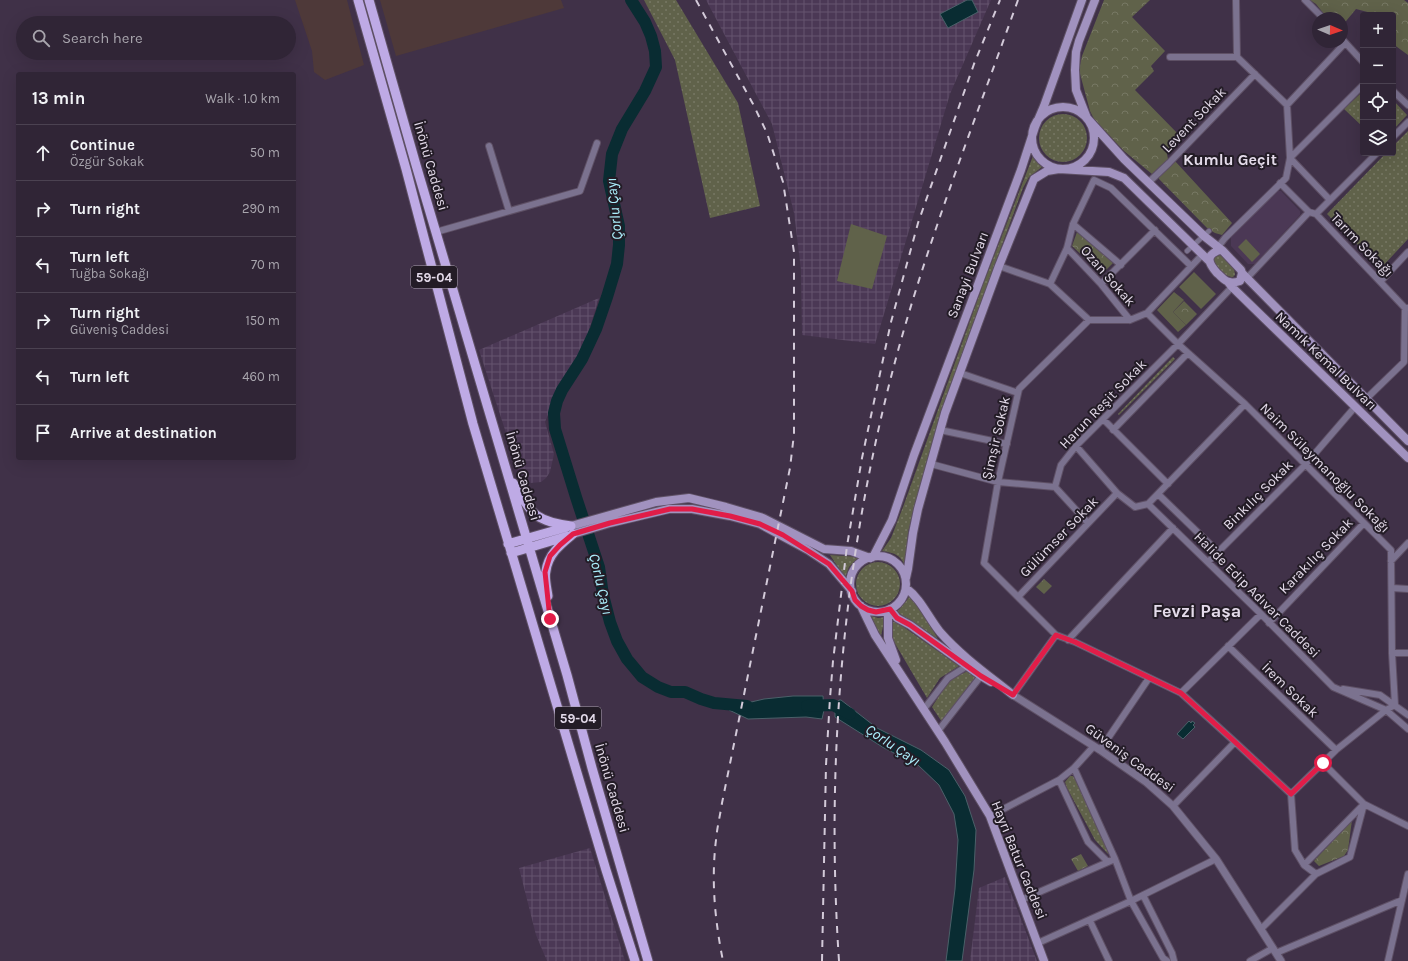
<!DOCTYPE html>
<meta charset="utf-8">
<style>
body{margin:0;font-family:Karla,sans-serif;background:#382d3e;color:#f1f3f6}
.controls{position:absolute;right:12px;top:12px;display:grid;overflow:hidden;border-radius:4px;box-shadow:0 4px 16px #0002}
.controls button{width:36px;height:36px;display:grid;place-items:center;padding:0;border:0;border-bottom:1px solid #4b4251;background:#302536;color:#f1f3f6;font:20px sans-serif}
.compass{position:absolute;left:1312px;top:12px;width:36px;height:36px;border-radius:50%;background:#302536;box-shadow:0 4px 16px #0002;rotate:92deg}
.stop{position:absolute;width:12px;height:12px;margin:-9px;border:3px solid #e11d48;border-radius:50%;background:#fff}
.stop.end{background:#e11d48;border-color:#fff;box-shadow:0 1px 4px #0008}
.list{margin:0;padding:0;list-style:none}
h2{display:flex;justify-content:space-between;align-items:center;height:52px;margin:0;padding:0 16px;font-size:17px}
h2 small{font-size:13px;font-weight:400;color:#a8a5ad}
.list li{display:grid;grid-template-columns:26px 1fr auto;gap:12px;align-items:center;box-sizing:border-box;height:56px;padding:0 16px;border-top:1px solid #4b4251}
.list b{display:block;font-size:15px;white-space:nowrap}
.list p{margin:0;font-size:13px;white-space:nowrap;color:#a8a5ad}
.list em{font-size:13px;font-style:normal;color:#a8a5ad}
.icon{flex:none;width:22px;height:22px;fill:none;stroke:currentColor;stroke-width:2;stroke-linecap:round;stroke-linejoin:round}
.map{position:relative;flex:none;width:1408px;height:961px;overflow:hidden}
.search{position:absolute;background:#302536;box-shadow:0 4px 16px #0002;left:16px;top:16px;width:280px;height:44px;display:flex;align-items:center;gap:10px;box-sizing:border-box;padding:0 14px;border-radius:22px;color:#a8a5ad;font-size:15px}
.panel{position:absolute;background:#302536;box-shadow:0 4px 16px #0002;left:16px;top:72px;width:280px;height:388px;border-radius:4px}
.map>svg:first-child{display:block}
</style>
<div class="map">
<svg width="1408" height="961" viewBox="0 0 1408 961">
<defs>
<pattern id="industrial-grid" width="8" height="8" patternUnits="userSpaceOnUse"><rect width="8" height="8" fill="#4b3855"/><path d="M0 4h8M4 0v8" fill="none" stroke="#65546e"/></pattern>
<pattern id="grass-dots" width="8" height="8" patternUnits="userSpaceOnUse"><rect width="8" height="8" fill="#60624a"/><path d="M2 2h.1M6 6h.1" fill="none" stroke="#777864" stroke-width="1.8" stroke-linecap="round"/></pattern>
<pattern id="park-crowns" width="20" height="18" patternUnits="userSpaceOnUse"><rect width="20" height="18" fill="#60624a"/><path d="M2 6a3 3 0 1 1 6 0M12 15a3 3 0 1 1 6 0" fill="none" stroke="#777864"/></pattern>
</defs>
<rect width="100%" height="100%" fill="#403148"/>
<path fill="#4e3939" d="M295,0H347L364,65L325,80L314,72L312,51Z
M380,0H561L564,8L396,56Z"/>
<path fill="url(#industrial-grid)" d="M706,0H991L950,94L875,344L802,335L801,270L794,213L772,124Z
M599,298L574,378L551,407L545,422L554,454L550,472L546,478L541,482L531,483L521,479L479,350Z
M590,848L625,961H547L536,935L519,868Z
M1005,877L1037,961H970L979,888Z"/>
<path fill="#4b3855" d="M1274,191H1281L1300,211V215L1255,264H1248L1231,246V237Z"/>
<path fill="url(#grass-dots)" d="M644,0H676L738,103L760,206L710,218L675,60Z
M1360,94L1363,95V127L1344,109Z
M1393,100L1407,115L1393,130Z
M1039 138a24 24 0 1 1 48 0a24 24 0 1 1-48 0Z
M1408,131V239L1381,268L1327,214L1386,153H1393V146Z
M1033,156L1042,167L1029,177L1023,188L967,340L942,414L920,487L908,532L906,568C901,555 895,553 882,551L891,538L903,507L984,282Z
M1219,254C1227,257 1235,267 1235,275L1233,277C1225,277 1213,267 1213,257Z
M1173,357L1175,359L1119,415L1118,414Z
M830,555L859,557L849,567L845,578Z
M856 584a22 22 0 1 1 44 0a22 22 0 1 1-44 0Z
M911,593L938,639L897,612L907,600Z
M869,615L878,618L885,617L881,636Z
M895,621L959,666L940,678L927,698L893,640L890,632L892,623Z
M968,671L976,678L942,722L932,707L948,682L955,677Z
M1070,776H1073C1078,783 1080,791 1084,798C1092,816 1102,834 1110,852L1108,854L1095,840L1067,788L1065,782Z"/>
<path fill="url(#park-crowns)" d="M1104,0H1150L1132,17L1165,51L1151,66L1154,71L1135,90L1182,138L1167,154L1168,159L1152,174L1124,151L1094,119L1090,111L1079,70L1082,56Z
M1310,0H1404L1408,3V55L1393,44V15H1379L1356,9L1342,26V18H1327L1316,4Z
M1175,161L1232,223L1222,235L1215,233L1208,229L1159,179V176Z
M1077,232L1113,263L1102,274L1072,246Z
M1184,301L1197,314L1186,325L1173,312Z
M1044,579L1052,586L1044,594L1036,587Z
M1352,820L1348,850L1344,856L1319,866L1314,861Z
M1081,854L1088,866L1078,871L1071,859Z"/>
<path fill="#60624a" d="M851,224L887,236L872,289L837,281Z
M1246,239L1260,254L1252,262L1238,247Z
M1194,272L1216,294L1201,309L1179,287Z
M1174,292L1184,300L1173,312L1186,325L1178,332L1157,310Z"/>
<path fill="#092c32" stroke="#4b6069" d="M967,0H972L978,12L948,28L940,14Z
M793,696H823L824,710L822,719L806,717L748,719L729,710V708L731,704L734,706L764,699Z
M839,700H841L877,728L921,750L949,770L965,796L976,830L974,870L962,961H946L955,889L958,840L954,814L939,785L918,765L884,748L835,717V708Z
M1189,721L1191,723L1192,721L1195,723L1193,725L1195,727L1183,739L1177,734Z"/>
<g fill="none" stroke-linecap="round" stroke-linejoin="round">
<path stroke="#092c32" stroke-width="12" d="M631,0L645,22L651,36L655,51L656,67L645,91L622,129L612,154L609,181L619,226V245L617,264L607,297L596,329L582,359L562,390L557,401L554,413L555,429L576,497L599,567L603,595L610,622L617,641L627,659L642,677L658,687L671,692H685L701,699L714,703L747,706
M807,706L833,705L850,714"/>
<g stroke="#5e5065" stroke-width="6">
<path id="pedestrian" d="M1187,251L1209,231"/>
</g>
<g stroke="#5e5065" stroke-width="8">
<path id="minor" d="M1236,0L1237,57L1287,105L1290,158L1330,200
M1305,0L1323,18
M1342,39L1363,62
M1170,57H1237
M1393,91L1408,105
M1287,105L1345,43
M1393,137L1408,122
M489,146L509,211
M1149,182L1169,163L1255,74
M1280,183L1309,212L1316,214L1377,153
M1316,214L1405,308H1408
M1073,224L1121,265
M436,232L580,191L597,143
M1218,247L1225,238L1286,178L1290,158L1363,85
M1067,248L1101,284L1130,320
M1203,254L1147,313L1130,320H1089L1019,389L998,482L984,563L1056,635L1075,642L1181,693L1235,742L1291,794
M999,266L1050,284L1089,320
M1247,278L1309,212
M1381,281L1408,252
M1050,284L1067,248L1073,224L1094,180L1111,188L1191,266
M1101,284L1155,230
M1147,313L1178,344L1245,404L1391,550L1392,653L1395,705L1386,710L1336,750L1291,794
M960,373L1018,393
M1366,399L1404,362L1405,308
M1103,419L1168,484
M940,430L1007,444
M1113,430L1188,353
M1076,446L1117,493L1135,507L1148,504L1261,614L1333,687L1386,710L1408,729
M931,464L998,482L1055,487L1061,465L1076,446L1178,344L1232,287
M1055,487L1088,523
M1158,494L1218,552
M1148,504L1245,404
M1391,561L1408,543
M1208,562L1305,465L1355,407
M1392,588L1408,589
M1018,597L1117,493
M1269,623L1364,523
M1068,640L1173,528
M1228,646L1336,750
M1392,653H1408
M1343,689L1380,695L1408,715
M1181,693L1261,614
M1013,695L1056,635
M924,709L948,678L967,666
M938,731L981,676
M1100,750L1149,678
M1323,763L1364,804L1408,826
M1074,768L1115,859L1131,901L1163,958L1167,961
M1059,780L1088,842L1108,862
M1291,794L1295,850L1304,865L1316,874L1350,857L1364,804
M1173,806L1235,742
M990,816L1059,780L1074,768L1094,746
M1304,865L1363,805
M1143,895L1172,953L1174,961
M1021,900L1115,859
M1090,921L1109,961
M1261,929L1316,874
M1038,943L1131,901L1216,859
M1276,953L1402,900
M1250,961L1273,948
M1388,961L1408,874"/>
</g>
<g stroke="#5e5065" stroke-width="9">
<path id="tertiary" d="M1013,695L1100,750L1146,782L1173,806L1216,859L1281,961"/>
</g>
<g stroke="#5e5065" stroke-width="10">
<path id="secondary" d="M1095,0L1079,41L1076,52L1075,70L1076,90L1087,118L1124,159L1204,236L1223,251
M1032 138a31 31 0 1 1 62 0a31 31 0 1 1-62 0Z
M1220,250L1223,251L1241,270L1242,273L1240,281C1237,282 1233,283 1230,282C1225,282 1221,276 1217,273C1209,264 1204,255 1220,250Z
M1242,273L1408,441
M1228,282L1232,287L1408,458
M571,526L656,502L689,498L726,507L763,518L824,549L851,551L870,558
M573,534L610,523L669,509H692L730,516L760,524L808,550L829,564L852,591
M850 584a28 28 0 1 1 56 0a28 28 0 1 1-56 0Z
M873,557L892,520L914,455L1021,170L1035,127L1044,106L1082,0
M906,578L908,569L913,533L918,509L945,413L999,266L1034,179L1047,171L1059,169L1109,172L1124,178L1209,261
M906,588C921,599 928,617 940,632C961,656 988,675 1013,695
M861,606L875,635L945,742L990,816L1044,961
M890,609L897,618L910,625L981,676L991,682
M888,610V638L896,660"/>
</g>
<g stroke="#5e5065" stroke-width="11">
<path id="primary" d="M358,0L406,169L473,424L606,870L635,961
M369,0L416,165L567,675L592,768L648,961
M513,483C532,513 533,521 571,526
M508,544L567,527
M511,553L568,536
M548,596C547,588 544,578 546,571C548,554 561,544 573,534"/>
</g>
<use href="#pedestrian" stroke="#7b728f" stroke-width="4.5"/>
<use href="#minor" stroke="#7b728f" stroke-width="6"/>
<use href="#tertiary" stroke="#7b728f" stroke-width="7"/>
<use href="#secondary" stroke="#a192bf" stroke-width="8"/>
<use href="#primary" stroke="#beaae5" stroke-width="9"/>
<path stroke="#d3cad9" stroke-width="2" stroke-dasharray="7 7" stroke-linecap="butt" d="M696,0L753,104L767,133L783,182L794,252V434L790,468L722,803C720,816 717,828 716,840C711,881 715,921 723,961
M822,961L826,765L830,698L833,661L847,546L862,458L891,322L918,223L974,64L1000,0
M839,961C825,754 844,547 899,347C932,229 977,115 1018,0"/>
</g>
<g fill="none" stroke-linecap="round" stroke-linejoin="round">
<path stroke="#e11d48" stroke-width="5" d="M550,619L545,572L550,556L560,545L573,534L610,523L670,509H692L730,516L760,524L783,535L829,564L852,591L855,600L861,606L868,610L876,612L890,609L897,618L910,625L981,676L1013,695L1056,635L1075,642L1181,693L1235,742L1291,794L1323,763"/>
</g>
<g text-anchor="middle" dominant-baseline="central" stroke-width="4" stroke-linejoin="round" paint-order="stroke">
<g fill="#231c26" stroke="#aaa2af" stroke-width="1">
<rect x="411" y="266" width="46" height="22" rx="3"/>
<rect x="555" y="707" width="46" height="22" rx="3"/>
</g>
<g font-size="13" font-weight="bold" fill="#e4dbea">
<text x="434" y="277">59-04</text>
<text x="578" y="718">59-04</text>
</g>
<g font-size="14" fill="#e4dbea" stroke="#231c26">
<text transform="translate(1194 120) rotate(-46)">Levent Sokak</text>
<text transform="translate(431 166) rotate(74)">İnönü Caddesi</text>
<text transform="translate(1362 245) rotate(46)">Tarım Sokağı</text>
<text transform="translate(968 275) rotate(-69)">Sanayi Bulvarı</text>
<text transform="translate(1108 276) rotate(49)">Ozan Sokak</text>
<text transform="translate(1326 361) rotate(44)">Namık Kemal Bulvarı</text>
<text transform="translate(1103 404) rotate(-46)">Harun Reşit Sokak</text>
<text transform="translate(996 438) rotate(-77)">Şimşir Sokak</text>
<text transform="translate(1325 468) rotate(45)">Naim Süleymanoğlu Sokağı</text>
<text transform="translate(523 476) rotate(74)">İnönü Caddesi</text>
<text transform="translate(1258 495) rotate(-45)">Binkılıç Sokak</text>
<text transform="translate(1059 537) rotate(-46)">Gülümser Sokak</text>
<text transform="translate(1316 556) rotate(-46)">Karakılıç Sokak</text>
<text transform="translate(1257 595) rotate(45)">Halide Edip Adıvar Caddesi</text>
<text transform="translate(1290 690) rotate(44)">İrem Sokak</text>
<text transform="translate(1130 758) rotate(36)">Güveniş Caddesi</text>
<text transform="translate(612 788) rotate(74)">İnönü Caddesi</text>
<text transform="translate(1019 860) rotate(68)">Hayri Batur Caddesi</text>
</g>
<g font-size="15" font-style="italic" fill="#abeffc" stroke="#231c26">
<text transform="translate(614 209) rotate(-96)">Çorlu Çayı</text>
<text transform="translate(601 584) rotate(77)">Çorlu Çayı</text>
<text transform="translate(893 745) rotate(34)">Çorlu Çayı</text>
</g>
<g font-size="16" font-weight="bold" fill="#e4dbea" stroke="#231c26">
<text x="1230" y="159">Kumlu Geçit</text>
</g>
<g font-size="18" font-weight="bold" fill="#e4dbea" stroke="#231c26">
<text x="1197" y="611">Fevzi Paşa</text>
</g>
</g>
</svg>
<div class="controls">
<button>+</button>
<button>−</button>
<button><svg class="icon" aria-label="locate" viewBox="0 0 24 24"><circle cx="12" cy="12" r="6"/><path d="M12 2v4M12 18v4M2 12h4M18 12h4"/></svg></button>
<button><svg class="icon" aria-label="layers" viewBox="0 0 24 24"><path d="M12 4l9 5-9 5-9-5zM3 14l9 5 9-5"/></svg></button>
</div>
<svg class="compass" viewBox="-18 -18 36 36"><path d="M0-13l5 13h-10z" fill="#e53935"/><path d="M0 13l5-13h-10z" fill="#a8a5ad"/></svg>
<div class="stop" style="left:1323px;top:763px"></div>
<div class="stop end" style="left:550px;top:619px"></div>
<div class="search"><svg class="icon" aria-label="search" viewBox="0 0 24 24"><circle cx="10" cy="10" r="6"/><path d="M15 15l6 6"/></svg>Search here</div>
<section class="panel">
<h2>13 min<small>Walk · 1.0 km</small></h2>
<ul class="list">
<li><svg class="icon" aria-label="ahead" viewBox="0 0 24 24"><path d="M12 20V5M6 11l6-6 6 6"/></svg><div><b>Continue</b><p>Özgür Sokak</p></div><em>50 m</em></li>
<li><svg class="icon" aria-label="right" viewBox="0 0 24 24"><path d="M7 20v-9h11M14 6l5 5-5 5"/></svg><div><b>Turn right</b></div><em>290 m</em></li>
<li><svg class="icon" aria-label="left" viewBox="0 0 24 24"><path d="M17 20v-9H6M10 6l-5 5 5 5"/></svg><div><b>Turn left</b><p>Tuğba Sokağı</p></div><em>70 m</em></li>
<li><svg class="icon" aria-label="right" viewBox="0 0 24 24"><path d="M7 20v-9h11M14 6l5 5-5 5"/></svg><div><b>Turn right</b><p>Güveniş Caddesi</p></div><em>150 m</em></li>
<li><svg class="icon" aria-label="left" viewBox="0 0 24 24"><path d="M17 20v-9H6M10 6l-5 5 5 5"/></svg><div><b>Turn left</b></div><em>460 m</em></li>
<li><svg class="icon" aria-label="arrive" viewBox="0 0 24 24"><path d="M6 21V4h12l-3 4 3 4H6"/></svg><div><b>Arrive at destination</b></div></li>
</ul>
</section>
</div>
